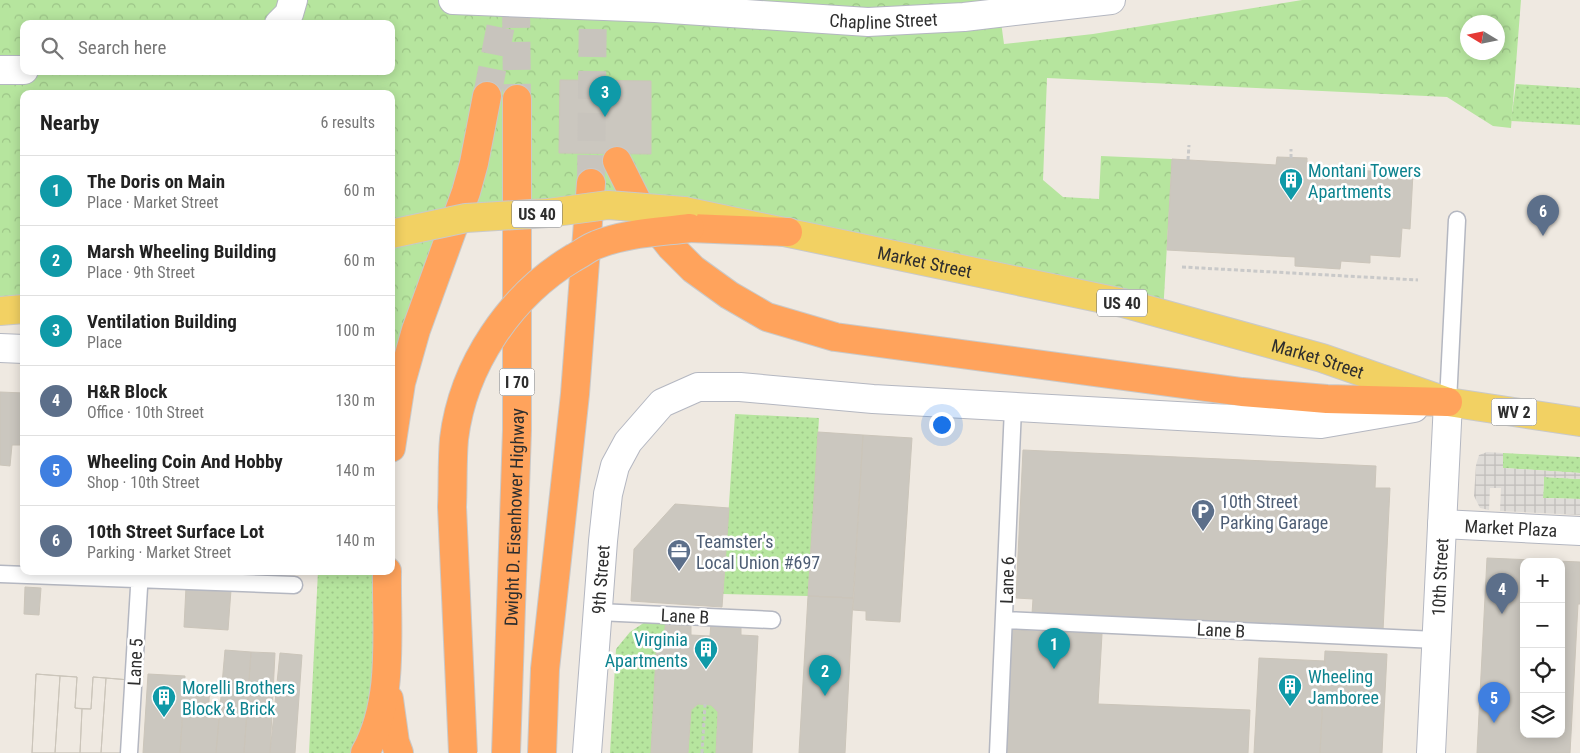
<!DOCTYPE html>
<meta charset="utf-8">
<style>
body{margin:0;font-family:"Roboto Condensed",sans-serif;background:#f6f6f6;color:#222}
.controls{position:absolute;right:15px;bottom:15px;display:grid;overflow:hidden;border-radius:10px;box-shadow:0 2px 12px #0003}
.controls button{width:45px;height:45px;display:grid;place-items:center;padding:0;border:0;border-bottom:1px solid #e0e0e0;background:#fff;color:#222;font:25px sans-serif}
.compass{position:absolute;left:1460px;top:15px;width:45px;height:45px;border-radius:50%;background:#fff;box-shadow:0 2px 12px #0003;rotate:280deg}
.you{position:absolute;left:941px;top:424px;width:18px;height:18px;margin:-12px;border:4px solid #fff;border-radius:50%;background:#1a73e8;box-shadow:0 0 0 8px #1a73e833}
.badge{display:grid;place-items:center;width:32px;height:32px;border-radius:50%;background:#4264fb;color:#fff;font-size:16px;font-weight:700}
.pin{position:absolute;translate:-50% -41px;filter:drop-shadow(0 1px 2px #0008)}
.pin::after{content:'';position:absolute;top:26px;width:18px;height:15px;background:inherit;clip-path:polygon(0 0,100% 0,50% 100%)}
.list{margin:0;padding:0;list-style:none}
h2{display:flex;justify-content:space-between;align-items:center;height:65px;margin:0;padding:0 20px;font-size:21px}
h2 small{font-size:16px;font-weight:400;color:#767676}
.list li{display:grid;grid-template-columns:32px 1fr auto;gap:15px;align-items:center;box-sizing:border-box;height:70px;padding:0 20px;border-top:1px solid #e0e0e0}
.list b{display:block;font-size:19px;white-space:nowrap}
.list p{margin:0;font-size:16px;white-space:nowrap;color:#767676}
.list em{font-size:16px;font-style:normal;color:#767676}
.icon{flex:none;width:28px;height:28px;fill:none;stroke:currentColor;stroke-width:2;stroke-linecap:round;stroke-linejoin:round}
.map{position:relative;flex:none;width:1580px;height:753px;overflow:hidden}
.search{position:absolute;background:#fff;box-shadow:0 2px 12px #0003;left:20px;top:20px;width:375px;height:55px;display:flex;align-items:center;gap:12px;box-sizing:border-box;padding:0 18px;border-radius:10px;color:#767676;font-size:19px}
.panel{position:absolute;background:#fff;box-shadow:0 2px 12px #0003;left:20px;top:90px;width:375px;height:485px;border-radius:10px}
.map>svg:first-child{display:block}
</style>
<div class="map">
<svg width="1580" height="753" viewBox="0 0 1580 753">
<defs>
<pattern id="grass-dots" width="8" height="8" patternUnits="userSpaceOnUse" patternTransform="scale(1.25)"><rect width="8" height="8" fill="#b6e59e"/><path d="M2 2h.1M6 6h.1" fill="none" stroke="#9dc588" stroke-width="1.8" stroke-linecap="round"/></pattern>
<pattern id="forest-crowns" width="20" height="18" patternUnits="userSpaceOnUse" patternTransform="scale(1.25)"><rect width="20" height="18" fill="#b6e59e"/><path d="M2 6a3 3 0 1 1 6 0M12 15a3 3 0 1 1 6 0" fill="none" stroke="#9dc588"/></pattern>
<pattern id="plaza-grid" width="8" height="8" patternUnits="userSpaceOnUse" patternTransform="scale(1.25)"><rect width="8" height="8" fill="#dfdcd8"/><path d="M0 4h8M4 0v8" fill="none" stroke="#c0bdba"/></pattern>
</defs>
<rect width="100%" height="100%" fill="#efe9e1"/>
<path fill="url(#grass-dots)" d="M1516,84L1580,88V125L1511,121Z
M735,414L819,418L808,596L723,594Z
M1503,453L1580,457V473L1503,468Z
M1544,477L1580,479V499L1543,498Z
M318,571H387L365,753H309Z
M648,620L666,621L664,636H657L651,753H610L616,649L630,632Z
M698,704L711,705L718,712L716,753H688L691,710Z"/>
<path fill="url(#forest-crowns)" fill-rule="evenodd" d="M0,0H998L1004,44L1093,34L1302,0H1521L1511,128L1493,126L1447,97L1047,78L1043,180L1063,197L1099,199L1101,156L1172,159L1163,314L684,211L466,218L391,448V94H24V309L0,311ZM1468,22H1498V52H1468ZM24,24H391V71H24Z"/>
<path fill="url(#plaza-grid)" d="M1487,452L1503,453V468L1580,473V479L1544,477L1543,498L1580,499V515L1500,511L1501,488H1490L1489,510L1480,508L1474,496L1476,465L1479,455Z"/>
<path fill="#cbc7bf" stroke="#cbc5ba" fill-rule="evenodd" d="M560,80L651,81V154L559,153Z
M1277,157L1307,158V168L1413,173L1410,229L1402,228L1400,257L1370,255V263L1341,261L1340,269L1295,266V257L1167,250L1172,159L1276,165Z
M0,392L24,393V445H12L10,466L0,465Z
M24,393V445H20Z
M818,432L863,435L853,598L808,596Z
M863,435L912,438L900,622L866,620V611L853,610Z
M1023,450L1376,466L1375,488H1390L1383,631L1032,614L1033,599L1016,598Z
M675,504L729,508L722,607L631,601L634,549Z
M1487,558L1580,562V604H1578L1570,753H1477ZM1524,562H1561V734H1524Z
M25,587L41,588L39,615L24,614Z
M186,587L231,590L228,630L184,627Z
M808,596L853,598L845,753H799Z
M666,620L691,622V635L710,636L711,622L741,624V635L758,636L752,753H716L718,712L711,705L698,704L691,710L688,753H651L657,635L664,636Z
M1011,630L1102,634L1098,704L1250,710L1248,753H1005Z
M225,650L251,652L244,753H216Z
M1325,651L1387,654L1382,753H1320Z
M251,652L275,653L270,753H244Z
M280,653L302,655L295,753H270Z
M1259,658L1325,661L1320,753H1254Z
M36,674L77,677L75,708L91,709L93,677L130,680L125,753H32Z
M36,674L60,676L55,753H32Z
M148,674L185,676L180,753H143Z
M60,676L77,677L75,708L82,709L80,753H55Z
M93,677L106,678L101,753H80L82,709H91Z
M106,678L130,680L125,753H101Z
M185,683L210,685L208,718L219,719L216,753H180Z"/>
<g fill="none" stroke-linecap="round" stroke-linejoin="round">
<path stroke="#c8c4bd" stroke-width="28" stroke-dasharray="28 14" stroke-linecap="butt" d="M516,0L517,99
M487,96L505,4
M591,183L593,0"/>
<g stroke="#b4b7c1" stroke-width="19">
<path id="lane" d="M1448,402L1457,220
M0,574L294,585
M598,612L772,620
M1005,620L1436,640
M129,753L140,571
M998,753L1013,408"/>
</g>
<g stroke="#b4b7c1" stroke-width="30">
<g id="street">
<path d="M279,24L289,14L293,0"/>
<path d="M0,70H24"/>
<path d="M0,348L24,349"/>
<path id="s1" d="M1442,524L1580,531"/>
<path id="s2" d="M587,753L603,541L608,494L615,466L628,442L662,403L698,387H740L873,399L1321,424L1414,408"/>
</g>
</g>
<g stroke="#b4b7c1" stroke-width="30">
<g id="secondary">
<path id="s3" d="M453,0L655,8L868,22L964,17L1111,0"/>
<path id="s4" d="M1431,753L1448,402"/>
</g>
</g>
<g stroke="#c9c9c9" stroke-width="30">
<g id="primary">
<path id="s5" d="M684,211L1123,303L1322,358L1448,402L1580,422"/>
<path d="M0,311L24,309"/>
</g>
</g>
<g stroke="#c9c9c9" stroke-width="30">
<g id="highway">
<path d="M617,161L641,209L671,247L693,269L729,295L767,317L835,337L1242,392L1327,399L1448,402"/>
<path d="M690,228L788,232"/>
<path d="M391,448L401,383L416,330L466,192L474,163L487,96"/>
<path d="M389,699L395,742L399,753"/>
<path d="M365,753C395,700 386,630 387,571"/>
<path id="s6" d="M506,753L517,430V99"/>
<path d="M542,753L545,669L575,394L591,183"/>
</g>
</g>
<path stroke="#c9c9c9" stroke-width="3" stroke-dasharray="4 2.5" stroke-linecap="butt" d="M1291,158V149
M1188,160L1189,145
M1182,267L1418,280
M702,753L705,704"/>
<use href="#lane" stroke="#fff" stroke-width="16"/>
<use href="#street" stroke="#fff" stroke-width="28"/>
<use href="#secondary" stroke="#fff" stroke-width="28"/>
<use href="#primary" stroke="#f2d163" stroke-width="28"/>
<use href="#highway" stroke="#ffa35c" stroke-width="28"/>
<g stroke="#c9c9c9" stroke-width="30" stroke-linecap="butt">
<path id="primary-bridge" d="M391,234L466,218L548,213L608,205L684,211"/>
</g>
<g stroke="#c9c9c9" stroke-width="30" stroke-linecap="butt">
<path id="highway-bridge" d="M463,753L452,507C453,485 452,462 454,439C463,365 510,296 573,258C581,254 588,248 596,245C625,233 659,232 690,228"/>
</g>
<use href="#primary-bridge" stroke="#f2d163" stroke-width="28"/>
<use href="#highway-bridge" stroke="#ffa35c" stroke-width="28"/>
</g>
<defs>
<g id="building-pin" transform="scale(1.25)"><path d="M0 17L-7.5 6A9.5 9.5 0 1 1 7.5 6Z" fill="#0f9aa8" stroke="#fff"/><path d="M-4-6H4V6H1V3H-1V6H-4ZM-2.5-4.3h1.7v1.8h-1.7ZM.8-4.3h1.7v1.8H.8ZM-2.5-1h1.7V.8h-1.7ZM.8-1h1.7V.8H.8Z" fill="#fff"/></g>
<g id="parking-pin" transform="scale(1.25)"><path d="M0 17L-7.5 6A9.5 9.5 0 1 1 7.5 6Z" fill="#5c6f8a" stroke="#fff"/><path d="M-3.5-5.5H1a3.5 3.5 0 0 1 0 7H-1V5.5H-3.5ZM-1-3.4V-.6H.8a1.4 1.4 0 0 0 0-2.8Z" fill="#fff"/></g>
<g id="office-pin" transform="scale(1.25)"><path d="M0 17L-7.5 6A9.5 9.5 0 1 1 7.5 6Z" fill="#5c6f8a" stroke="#fff"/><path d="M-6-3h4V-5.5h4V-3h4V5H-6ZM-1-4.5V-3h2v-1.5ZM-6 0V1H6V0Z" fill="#fff"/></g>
</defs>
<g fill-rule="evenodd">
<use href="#building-pin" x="1291" y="180"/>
<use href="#parking-pin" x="1203" y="511"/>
<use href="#office-pin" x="679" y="551"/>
<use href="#building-pin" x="706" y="649"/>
<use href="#building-pin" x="1290" y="686"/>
<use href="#building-pin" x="164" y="697"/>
</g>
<g text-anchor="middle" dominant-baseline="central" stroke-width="5" stroke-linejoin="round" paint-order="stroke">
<g fill="#fff" stroke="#6d6d6d" stroke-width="1">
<rect x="512" y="200.5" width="50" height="27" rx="4"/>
<rect x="1097" y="289.5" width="50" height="27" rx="4"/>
<rect x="499.5" y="368.5" width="35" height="27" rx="4"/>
<rect x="1491.5" y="398.5" width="45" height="27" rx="4"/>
</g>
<g font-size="16" font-weight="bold" fill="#2e2e2e">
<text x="537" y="214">US 40</text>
<text x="1122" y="303">US 40</text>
<text x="517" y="382">I 70</text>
<text x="1514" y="412">WV 2</text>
</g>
<g font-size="18" fill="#2e2e2e" stroke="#fff">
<text stroke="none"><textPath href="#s3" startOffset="431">Chapline Street</textPath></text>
<text stroke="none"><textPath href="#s5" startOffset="246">Market Street</textPath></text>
<text stroke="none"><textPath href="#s5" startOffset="651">Market Street</textPath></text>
<text stroke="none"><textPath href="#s6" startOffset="236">Dwight D. Eisenhower Highway</textPath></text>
<text stroke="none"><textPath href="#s1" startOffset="69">Market Plaza</textPath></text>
<text stroke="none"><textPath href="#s4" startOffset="176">10th Street</textPath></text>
<text stroke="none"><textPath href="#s2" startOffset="174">9th Street</textPath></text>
<text transform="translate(1007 580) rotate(-88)">Lane 6</text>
<text transform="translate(685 616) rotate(3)">Lane B</text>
<text transform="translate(1221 630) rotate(3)">Lane B</text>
<text transform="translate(135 662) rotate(-87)">Lane 5</text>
</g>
<g font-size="18" fill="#0d838f" stroke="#fff" text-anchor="start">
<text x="1308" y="170">Montani Towers<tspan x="1308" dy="21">Apartments</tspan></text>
<text x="688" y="639" text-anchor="end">Virginia<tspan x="688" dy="21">Apartments</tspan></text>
<text x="1308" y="676">Wheeling<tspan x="1308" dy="21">Jamboree</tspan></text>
<text x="182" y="687">Morelli Brothers<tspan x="182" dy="21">Block &amp; Brick</tspan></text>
</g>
<g font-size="18" fill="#4e5e75" stroke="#fff" text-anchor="start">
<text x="1220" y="501">10th Street<tspan x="1220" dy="21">Parking Garage</tspan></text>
<text x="696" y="541">Teamster's<tspan x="696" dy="21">Local Union #697</tspan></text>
</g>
</g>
</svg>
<div class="controls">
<button>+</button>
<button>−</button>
<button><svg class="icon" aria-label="locate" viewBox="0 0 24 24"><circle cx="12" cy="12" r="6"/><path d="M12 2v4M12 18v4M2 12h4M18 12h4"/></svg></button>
<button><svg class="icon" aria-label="layers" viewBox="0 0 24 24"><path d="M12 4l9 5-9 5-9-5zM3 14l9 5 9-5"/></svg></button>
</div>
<svg class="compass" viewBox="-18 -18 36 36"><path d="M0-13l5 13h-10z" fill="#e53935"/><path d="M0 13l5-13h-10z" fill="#767676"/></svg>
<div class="you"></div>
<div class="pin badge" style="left:1054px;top:669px;background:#0f9aa8">1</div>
<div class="pin badge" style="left:825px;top:696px;background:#0f9aa8">2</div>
<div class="pin badge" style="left:605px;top:117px;background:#0f9aa8">3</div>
<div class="pin badge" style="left:1502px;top:614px;background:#5c6f8a">4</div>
<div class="pin badge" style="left:1494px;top:723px;background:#3f7fe0">5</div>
<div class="pin badge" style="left:1543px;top:236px;background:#5c6f8a">6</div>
<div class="search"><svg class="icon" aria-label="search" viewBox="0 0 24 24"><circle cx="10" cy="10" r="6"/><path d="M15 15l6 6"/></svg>Search here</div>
<section class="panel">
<h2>Nearby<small>6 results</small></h2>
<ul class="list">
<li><span class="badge" style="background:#0f9aa8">1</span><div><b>The Doris on Main</b><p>Place · Market Street</p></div><em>60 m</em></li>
<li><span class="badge" style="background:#0f9aa8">2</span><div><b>Marsh Wheeling Building</b><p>Place · 9th Street</p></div><em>60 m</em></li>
<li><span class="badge" style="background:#0f9aa8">3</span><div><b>Ventilation Building</b><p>Place</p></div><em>100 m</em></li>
<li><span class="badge" style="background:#5c6f8a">4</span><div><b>H&amp;R Block</b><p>Office · 10th Street</p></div><em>130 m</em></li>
<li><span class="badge" style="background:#3f7fe0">5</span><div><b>Wheeling Coin And Hobby</b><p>Shop · 10th Street</p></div><em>140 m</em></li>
<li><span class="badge" style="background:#5c6f8a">6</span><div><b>10th Street Surface Lot</b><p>Parking · Market Street</p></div><em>140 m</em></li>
</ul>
</section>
</div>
